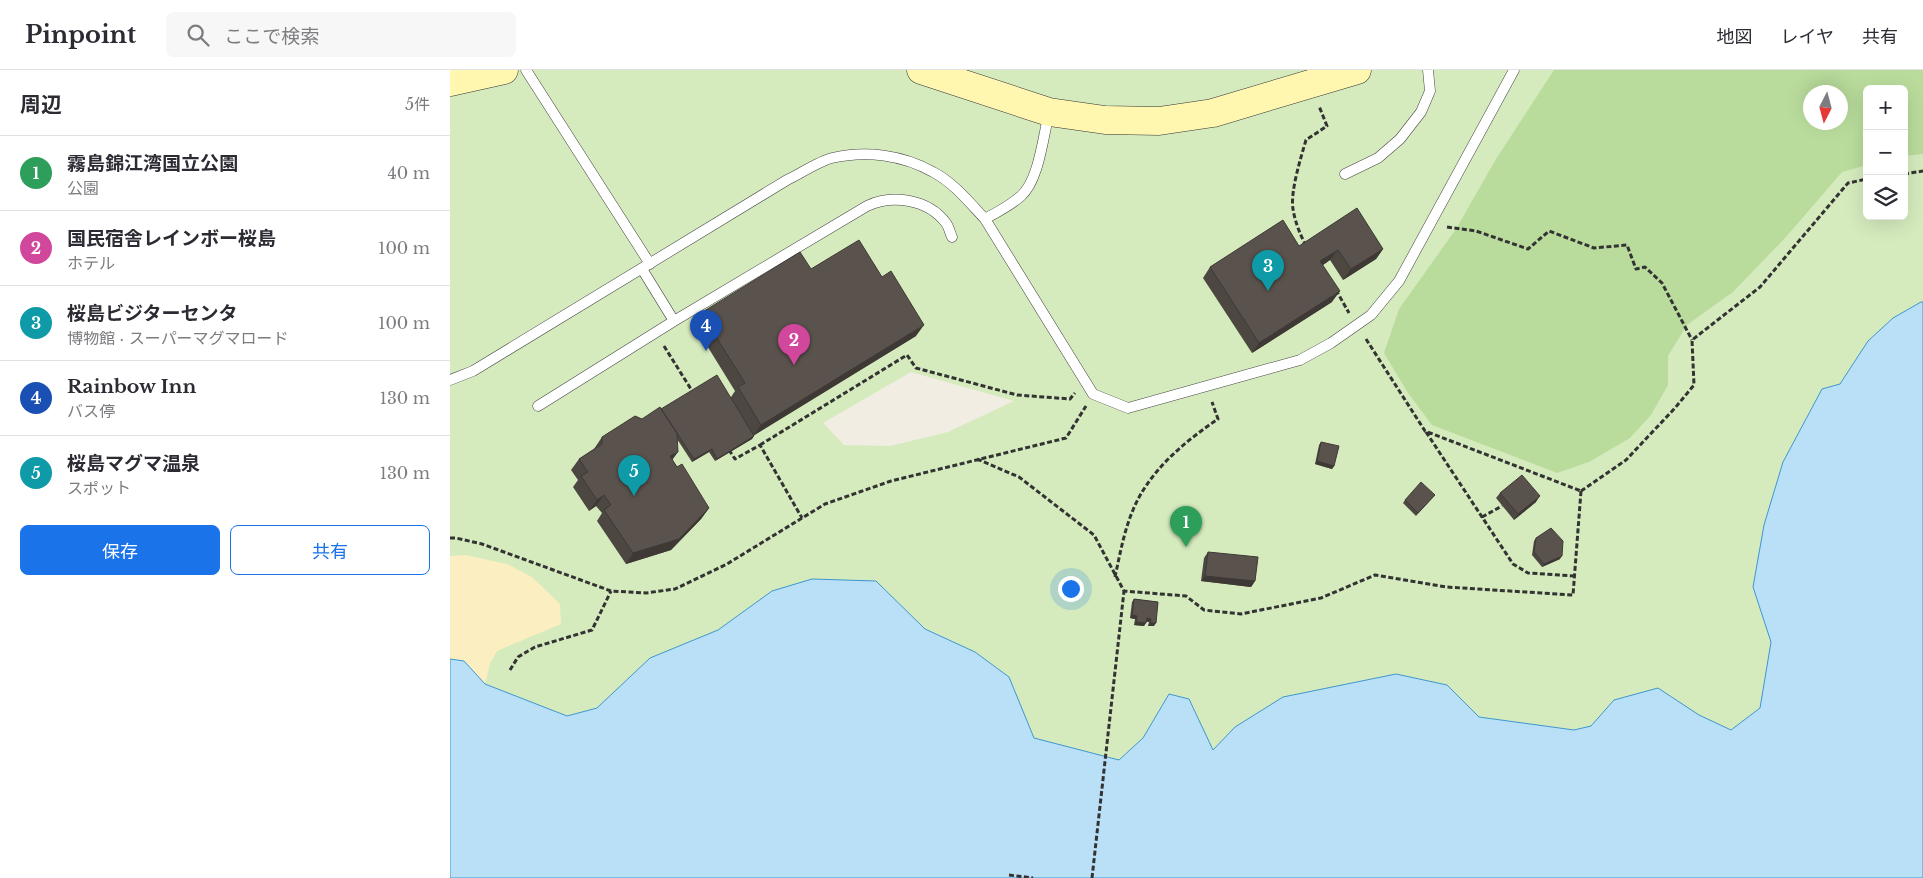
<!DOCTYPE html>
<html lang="ja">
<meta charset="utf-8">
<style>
body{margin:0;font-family:"Libre Baskerville","Noto Sans JP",serif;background:#f7f7f7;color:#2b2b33}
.controls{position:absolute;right:15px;top:15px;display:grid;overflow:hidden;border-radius:8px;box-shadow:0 5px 20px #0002}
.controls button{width:45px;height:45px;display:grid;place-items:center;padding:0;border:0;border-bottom:1px solid #e1e1e2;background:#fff;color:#2b2b33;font:25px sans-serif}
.compass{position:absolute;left:1353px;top:15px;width:45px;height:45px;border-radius:50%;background:#fff;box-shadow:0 5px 20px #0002;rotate:186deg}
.you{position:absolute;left:620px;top:518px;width:18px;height:18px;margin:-12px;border:4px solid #fff;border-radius:50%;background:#1a73e8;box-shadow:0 0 0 8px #1a73e833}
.badge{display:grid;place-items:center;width:32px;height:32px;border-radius:50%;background:#1a73e8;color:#fff;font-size:16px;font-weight:700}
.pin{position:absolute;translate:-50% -41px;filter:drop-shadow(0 1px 2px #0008)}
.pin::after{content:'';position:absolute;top:26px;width:18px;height:15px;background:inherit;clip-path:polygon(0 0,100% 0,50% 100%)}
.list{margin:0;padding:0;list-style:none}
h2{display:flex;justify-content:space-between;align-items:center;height:65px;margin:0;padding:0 20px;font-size:21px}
h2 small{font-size:16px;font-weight:400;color:#7c7c81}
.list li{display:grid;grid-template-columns:32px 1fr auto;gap:15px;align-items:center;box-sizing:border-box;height:75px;padding:0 20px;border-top:1px solid #e1e1e2}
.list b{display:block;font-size:19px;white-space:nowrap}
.list p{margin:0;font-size:16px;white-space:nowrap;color:#7c7c81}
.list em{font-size:16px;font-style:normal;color:#7c7c81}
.actions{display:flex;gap:10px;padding:15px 20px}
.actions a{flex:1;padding:11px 0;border:1px solid #1a73e8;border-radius:8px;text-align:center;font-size:18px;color:#1a73e8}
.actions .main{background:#1a73e8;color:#fff}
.icon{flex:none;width:28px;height:28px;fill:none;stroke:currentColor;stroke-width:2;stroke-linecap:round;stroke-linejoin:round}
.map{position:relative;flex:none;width:1473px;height:808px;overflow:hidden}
header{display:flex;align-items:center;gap:30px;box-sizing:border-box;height:70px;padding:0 25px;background:#fff;border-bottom:1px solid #e1e1e2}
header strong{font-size:24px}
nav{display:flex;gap:28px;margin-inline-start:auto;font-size:18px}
.search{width:350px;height:45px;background:#f7f7f7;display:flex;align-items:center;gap:12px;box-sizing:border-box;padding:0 18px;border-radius:8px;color:#7c7c81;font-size:19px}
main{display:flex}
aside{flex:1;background:#fff}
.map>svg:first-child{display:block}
</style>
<header>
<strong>Pinpoint</strong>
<div class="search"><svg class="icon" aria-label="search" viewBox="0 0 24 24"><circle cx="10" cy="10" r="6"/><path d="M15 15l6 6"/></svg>ここで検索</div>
<nav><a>地図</a><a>レイヤ</a><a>共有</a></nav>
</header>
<main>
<aside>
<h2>周辺<small>5件</small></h2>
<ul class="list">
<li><span class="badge" style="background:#2e9e5b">1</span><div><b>霧島錦江湾国立公園</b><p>公園</p></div><em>40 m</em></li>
<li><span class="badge" style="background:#d1479c">2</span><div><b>国民宿舎レインボー桜島</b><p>ホテル</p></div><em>100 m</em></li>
<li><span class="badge" style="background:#0f9aa8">3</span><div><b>桜島ビジターセンタ</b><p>博物館 · スーパーマグマロード</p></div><em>100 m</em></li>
<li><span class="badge" style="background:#1a4fb4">4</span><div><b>Rainbow Inn</b><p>バス停</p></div><em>130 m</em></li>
<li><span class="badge" style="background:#0f9aa8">5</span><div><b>桜島マグマ温泉</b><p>スポット</p></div><em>130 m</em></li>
</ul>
<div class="actions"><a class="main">保存</a><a>共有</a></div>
</aside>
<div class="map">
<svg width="1473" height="808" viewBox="0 0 1473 808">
<rect width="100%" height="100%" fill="#fffdf5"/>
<path fill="#d5ebbd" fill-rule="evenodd" d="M0,0H1473V808H0ZM1417,19H1454V146H1417ZM1360,22H1390V52H1360Z"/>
<path fill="#b9dc9c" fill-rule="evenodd" d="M1104,0H1473V84L1454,86V19H1417V95L1392,102L1336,167L1283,222L1237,255L1218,286V315L1201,345L1180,368L1139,392L1107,403L982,355L958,323L934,283L949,239L1006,159L1046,89ZM1360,22H1390V52H1360Z"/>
<path fill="#fbeec1" d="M15,485L57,494L82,507L110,534L111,554L47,581L40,594L35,614L14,591L0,589V486Z"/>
<path fill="#f1ede2" d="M461,302L564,331L498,362L440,376L394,375L373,353Z"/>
<path fill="#b9e0f7" stroke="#3f96cf" d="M1471,232H1473V808H0V589L14,591L35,614L117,646L147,638L200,588L268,560L322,521L362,509L426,511L475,559L525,582L559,607L584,668L669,690L693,668L719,624L739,629L763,680L785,657L833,627L946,604L997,615L1029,647L1124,660L1141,656L1164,630L1208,618L1249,645L1281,660L1310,638L1321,572L1303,517L1314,455L1333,392L1372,319L1390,314L1418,271L1443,248Z"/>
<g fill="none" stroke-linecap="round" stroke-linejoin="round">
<g stroke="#444" stroke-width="11">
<path id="lane" d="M76,0L200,194
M895,104L928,88L950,69L971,42L980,21L978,0
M535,149C547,142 560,136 571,126C589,110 593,67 599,43
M224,251L417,136C442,124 478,129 496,153C499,157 500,163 502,167
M0,310L23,301L337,110C350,104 369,91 382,88C416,80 453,85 483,102C504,113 519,132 535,149L643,324L678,338L850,290L881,273L921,245L949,211L1064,0
M88,336L224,251L192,199"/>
</g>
<g stroke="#333" stroke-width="29">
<path id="secondary" d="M471,0L599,42L655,50L709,51L763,43L907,0
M0,12L54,0"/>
</g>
<path stroke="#333" stroke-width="3" stroke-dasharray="5 2.5" stroke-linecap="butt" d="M1454,104L1473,101
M997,157L1026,161L1078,179L1099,161L1144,178L1177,175L1186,199L1195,197L1212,213L1242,270
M856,176C850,164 845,152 843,139C840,122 851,87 856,70L877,56L869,36
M886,220L899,243
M916,269L975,361L1131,421
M214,276L244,324
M976,362L1063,494L1078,503L1125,506
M310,375L457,285L466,298L567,325L620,329L625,323
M279,380L285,389L310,375L352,448
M527,389L569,407L644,465L674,521L736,526L754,540L791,544L871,528L925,505L996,517L1123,525L1131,421
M1131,421L1176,390L1225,338L1244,315L1242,270L1310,217L1398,113L1417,109
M1032,447L1052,436
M0,468H6L32,474L161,521L196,523L225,519L277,494L375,434L441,411L616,368L636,336
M665,507C670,484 674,461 683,440C699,401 734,372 768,349L762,332
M60,600L68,587L85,577L142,560L161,521
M559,805L583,808
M642,808L674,521"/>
<use href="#lane" stroke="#fff" stroke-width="10"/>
<use href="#secondary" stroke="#fff6b0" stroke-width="28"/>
</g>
<path fill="#4d4742" d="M849,176L933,179L926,189L893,210L880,190L873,195L882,232L802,283L753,208L760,197Z
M361,199L466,266L304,365L302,369L265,391L259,382L242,392L227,369L222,390L227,397L259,438L251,449L221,480L176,494L147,451L152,443L146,436L139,441L123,417L128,410L121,400L129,389L144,379L152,367L192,349L211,339L281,327L285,321L243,253L251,243Z
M871,372L884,396L882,399L865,394L869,375Z
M1050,423L1086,432L1064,450L1046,428Z
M985,425L966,446L953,433L955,430Z
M1086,468L1110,489L1092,497L1082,485L1084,471Z
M758,482L805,511L801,517L751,511L754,488Z
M684,529L708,532L704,556H698L699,552L696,551L694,556L684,555L685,549L680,548L682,532Z"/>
<path fill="#3f3936" d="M933,179L926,189L893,210L901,199Z
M888,180L880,190L863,202L870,191Z
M890,221L882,232L802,283L809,273Z
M474,255L466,266L303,366L311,355Z
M304,366L302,369L265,391L267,389Z
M262,379L259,382L242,392L244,389Z
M228,382L220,393V386Z
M867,391L884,396L882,399L865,394Z
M154,425L146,436L139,441L147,430Z
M1090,426L1086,432L1064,450L1068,444Z
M259,438L251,449L221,480L176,494L183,483Z
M1112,486L1110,489L1092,497L1094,494Z
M755,506L805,511L801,517L751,511Z
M682,545L687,546L685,549L680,548Z
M697,548L701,549L699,552L695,551Z
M686,552L696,553L694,556L684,555Z
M700,553H706L704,556H698Z"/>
<path fill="#5a524d" stroke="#3f3936" d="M907,138L933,179L901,199L888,180L870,191L890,221L809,273L760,197L833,150L849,176Z
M409,170L432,207L441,201L474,255L311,355L288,317L295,313L251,243L350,182L361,199Z
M267,305L304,366L267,389L262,379L244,389L211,339Z
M210,337L227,363L228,382L220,386L227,397L232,394L259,438L229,469L183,483L154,440L161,435L154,425L147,430L131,406L138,402L129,389L152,374V367L185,346L192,349Z
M871,372L889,376L884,396L867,391Z
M1072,405L1090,426L1068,444L1050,423Z
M971,412L985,425L968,443L955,430Z
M1101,458L1113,471L1112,486L1094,494L1084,482L1086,468Z
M758,482L808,487L805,511L755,506Z
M684,529L708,532L706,553H700L701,549L697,548L696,553L686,552L687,546L682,545Z"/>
</svg>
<div class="controls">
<button>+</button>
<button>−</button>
<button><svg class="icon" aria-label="layers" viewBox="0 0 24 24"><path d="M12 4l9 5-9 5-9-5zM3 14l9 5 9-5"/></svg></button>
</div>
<svg class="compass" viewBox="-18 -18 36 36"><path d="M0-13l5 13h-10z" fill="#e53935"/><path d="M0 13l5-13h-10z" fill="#7c7c81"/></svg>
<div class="you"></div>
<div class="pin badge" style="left:736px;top:477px;background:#2e9e5b">1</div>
<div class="pin badge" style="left:344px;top:295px;background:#d1479c">2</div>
<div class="pin badge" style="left:818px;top:221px;background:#0f9aa8">3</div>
<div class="pin badge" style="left:256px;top:281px;background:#1a4fb4">4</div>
<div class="pin badge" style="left:184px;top:426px;background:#0f9aa8">5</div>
</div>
</main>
